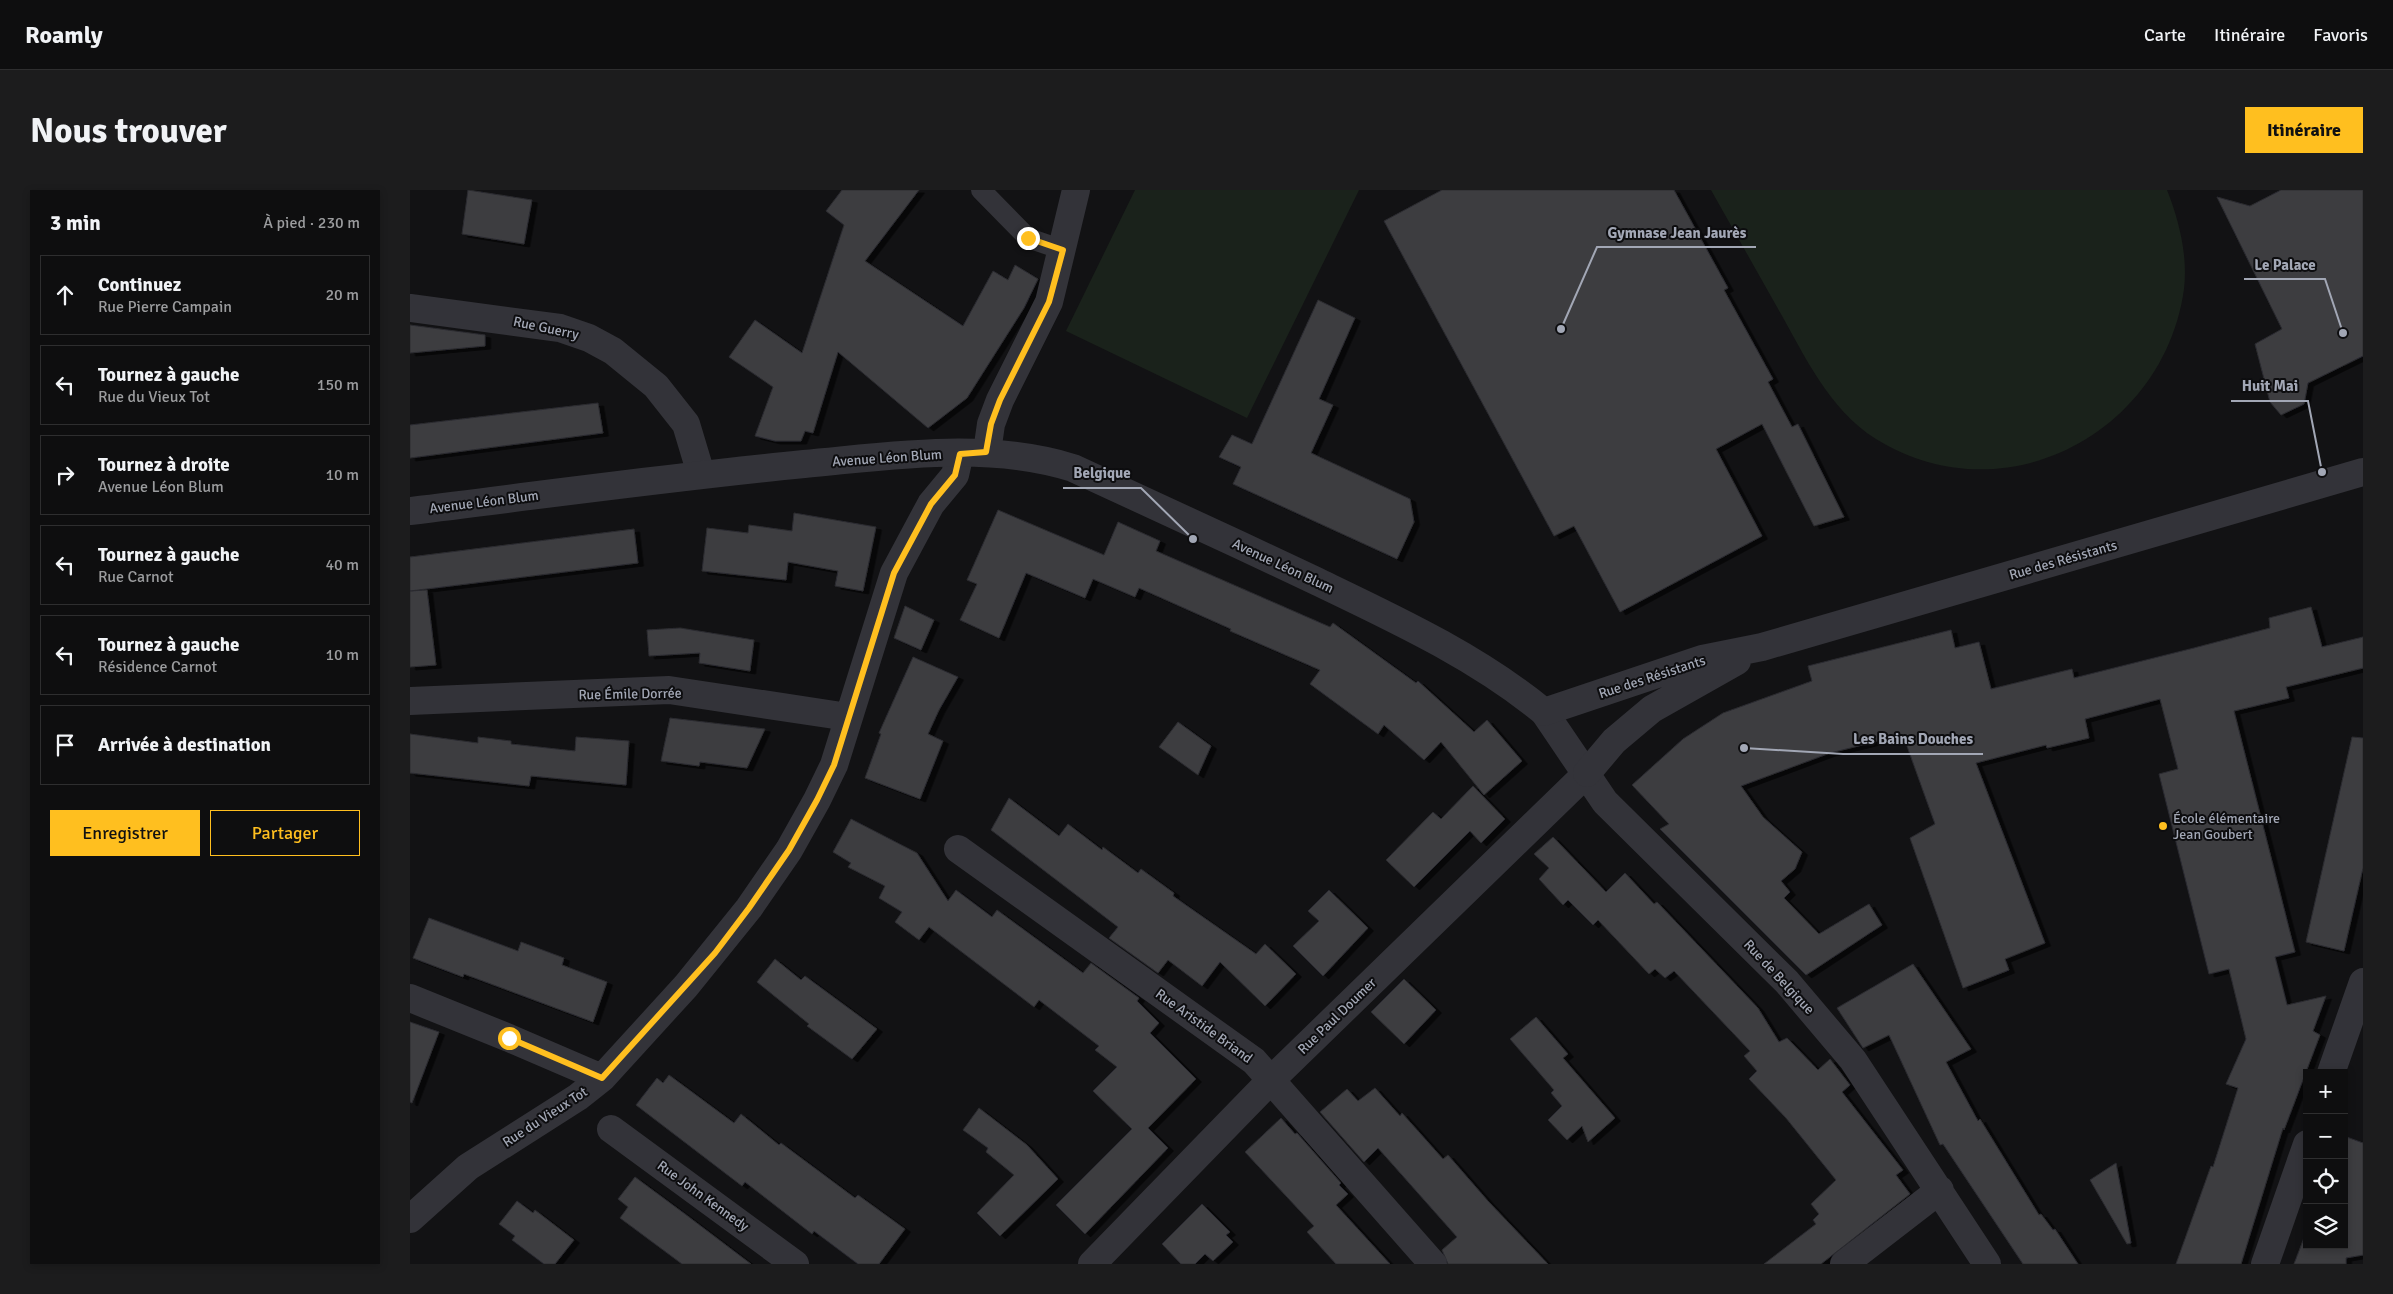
<!DOCTYPE html>
<html lang="fr">
<meta charset="utf-8">
<style>
body{margin:0;font-family:Signika,sans-serif;background:#1c1c1d;color:#f1f3f6}
.controls{position:absolute;right:15px;bottom:15px;display:grid;overflow:hidden;border-radius:0px;box-shadow:0 2px 8px #0003}
.controls button{width:45px;height:45px;display:grid;place-items:center;padding:0;border:0;border-bottom:1px solid #2e2e2f;background:#0e0e0f;color:#f1f3f6;font:25px sans-serif}
.stop{position:absolute;width:15px;height:15px;margin:-11px;border:4px solid #ffbf1f;border-radius:50%;background:#fff}
.stop.end{background:#ffbf1f;border-color:#fff;box-shadow:0 1px 5px #0008}
.list{margin:0;padding:0;list-style:none}
h2{display:flex;justify-content:space-between;align-items:center;height:65px;margin:0;padding:0 20px;font-size:21px}
h2 small{font-size:16px;font-weight:400;color:#9b9c9e}
.list li{display:grid;grid-template-columns:32px 1fr auto;gap:15px;align-items:center;box-sizing:border-box;height:80px;margin:0 10px 10px;padding:0 10px;border:1px solid #2e2e2f;border-radius:0px}
.list b{display:block;font-size:19px;white-space:nowrap}
.list p{margin:0;font-size:16px;white-space:nowrap;color:#9b9c9e}
.list em{font-size:16px;font-style:normal;color:#9b9c9e}
.actions{display:flex;gap:10px;padding:15px 20px}
.actions a{flex:1;padding:11px 0;border:1px solid #ffbf1f;border-radius:0px;text-align:center;font-size:18px;color:#ffbf1f}
.actions .main{background:#ffbf1f;color:#111}
.icon{flex:none;width:28px;height:28px;fill:none;stroke:currentColor;stroke-width:2;stroke-linecap:round;stroke-linejoin:round}
.map{position:relative;flex:none;width:1953px;height:1074px;overflow:hidden;border-radius:0px}
header{display:flex;align-items:center;gap:30px;box-sizing:border-box;height:70px;padding:0 25px;background:#0e0e0f;border-bottom:1px solid #2e2e2f}
header strong{font-size:24px}
nav{display:flex;gap:28px;margin-inline-start:auto;font-size:18px}
.intro{display:flex;align-items:center;justify-content:space-between;box-sizing:border-box;height:120px;padding:0 30px}
h1{margin:0;font-size:35px}
.button{padding:12px 22px;border-radius:0px;background:#ffbf1f;color:#111;font-size:18px;font-weight:700}
main{display:flex;gap:30px;padding:0 30px}
aside{flex:1;background:#0e0e0f;border-radius:0px;box-shadow:0 2px 8px #0003}
.map>svg:first-child{display:block}
</style>
<header>
<strong>Roamly</strong>
<nav><a>Carte</a><a>Itinéraire</a><a>Favoris</a></nav>
</header>
<div class="intro"><h1>Nous trouver</h1><a class="button">Itinéraire</a></div>
<main>
<aside>
<h2>3 min<small>À pied · 230 m</small></h2>
<ul class="list">
<li><svg class="icon" aria-label="ahead" viewBox="0 0 24 24"><path d="M12 20V5M6 11l6-6 6 6"/></svg><div><b>Continuez</b><p>Rue Pierre Campain</p></div><em>20 m</em></li>
<li><svg class="icon" aria-label="left" viewBox="0 0 24 24"><path d="M17 20v-9H6M10 6l-5 5 5 5"/></svg><div><b>Tournez à gauche</b><p>Rue du Vieux Tot</p></div><em>150 m</em></li>
<li><svg class="icon" aria-label="right" viewBox="0 0 24 24"><path d="M7 20v-9h11M14 6l5 5-5 5"/></svg><div><b>Tournez à droite</b><p>Avenue Léon Blum</p></div><em>10 m</em></li>
<li><svg class="icon" aria-label="left" viewBox="0 0 24 24"><path d="M17 20v-9H6M10 6l-5 5 5 5"/></svg><div><b>Tournez à gauche</b><p>Rue Carnot</p></div><em>40 m</em></li>
<li><svg class="icon" aria-label="left" viewBox="0 0 24 24"><path d="M17 20v-9H6M10 6l-5 5 5 5"/></svg><div><b>Tournez à gauche</b><p>Résidence Carnot</p></div><em>10 m</em></li>
<li><svg class="icon" aria-label="arrive" viewBox="0 0 24 24"><path d="M6 21V4h12l-3 4 3 4H6"/></svg><div><b>Arrivée à destination</b></div></li>
</ul>
<div class="actions"><a class="main">Enregistrer</a><a>Partager</a></div>
</aside>
<div class="map">
<svg width="1953" height="1074" viewBox="0 0 1953 1074">
<defs>
<filter id="shadow"><feDropShadow dx="5.5" dy="3" stdDeviation="0" flood-color="#0009"/></filter>
</defs>
<rect width="100%" height="100%" fill="#121214"/>
<path fill="#1a221b" d="M725,0H949L837,228L656,141Z
M1301,0H1757C1769,30 1778,66 1774,99C1754,244 1593,328 1466,249C1418,219 1394,164 1367,117C1345,78 1323,39 1301,0Z"/>
<path fill="#3c3c41" stroke="#2c2c30" filter="url(#shadow)" d="M58,0L122,10L114,54L52,44Z
M432,0H509L455,71L553,136L583,81L598,90L605,75L628,89L614,118L557,208L518,238L428,162L403,243L395,241L391,251H365L345,246L363,197L319,167L345,130L392,163L434,35L416,21Z
M1032,0H1264L1318,98L1314,100L1363,189L1358,192L1382,237L1388,234L1434,327L1404,336L1352,234L1306,259L1352,346L1210,422L1164,336L1144,346L974,31Z
M1871,0H1953V166L1898,193L1894,214L1871,225L1860,212L1845,154L1872,139L1807,7L1840,16Z
M908,110L945,128L909,209L923,215L901,263L1000,309L1004,332L987,369L823,294L831,277L809,267L822,245L842,254Z
M0,135L75,145V156L0,163Z
M188,213L193,243L0,268V235Z
M588,320L694,365L708,332L750,351L746,361L920,437L923,433L1006,493L1008,491L1064,542L1077,530L1112,571L1074,605L1031,552L1014,570L974,535L968,544L900,494L910,480L820,441L821,439L729,398L725,407L683,389L675,408L616,383L589,448L550,430L567,394L557,390Z
M384,323L466,337L453,401L425,396L428,381L378,372L376,390L292,381L297,338L338,343L339,335L382,341Z
M224,339L228,373L0,401V367Z
M17,400L26,475L0,477V401Z
M495,416L524,430L511,460L484,448Z
M1901,417L1912,457L1953,447V478L1876,497L1879,508L1824,521L1885,762L1865,767L1877,815L1916,806L1903,841L1910,845L1874,940L1873,938L1831,1074H1766L1801,976L1803,977L1828,898L1816,894L1836,849L1819,779L1799,784L1749,584L1768,579L1750,509L1675,529L1679,548L1637,558L1636,555L1566,573L1635,753L1595,769L1599,780L1553,798L1500,648L1525,634L1493,545L1420,563L1331,596L1353,627L1392,662L1385,679L1371,691L1380,702L1374,708L1409,744L1459,714L1472,735L1396,785L1250,639L1259,634L1222,595L1273,549L1313,523L1402,491L1398,476L1541,440L1545,458L1569,452L1581,499L1662,479L1664,488L1784,458L1860,438L1859,428Z
M270,438L344,450L340,481L289,473L290,463L239,466L237,440Z
M503,467L548,487L529,520L518,544L533,551L510,609L455,588L471,544L469,543Z
M260,528L303,533L355,539L337,578L290,572L289,576L251,571Z
M768,532L801,556L788,585L749,557Z
M0,544L68,553V547L101,551V554L165,561L166,547L219,551L216,595L121,586L119,596L0,583Z
M1942,547L1953,548V678L1934,761L1896,752Z
M1063,596L1095,629L1071,653L1060,641L1004,697L976,670L1023,622L1031,629Z
M599,608L649,646L658,634L692,660L693,657L728,683L731,679L764,703L763,706L846,764L855,754L886,784L855,816L810,772L792,796L758,770L748,783L699,748L708,737L581,640Z
M441,629L507,663L538,711L546,700L582,727L587,720L673,783L681,773L729,808L727,811L749,833L740,843L786,889L738,938L758,958L675,1044L646,1015L722,939L683,901L707,877L685,860L689,856L629,810L624,817L519,737L509,750L485,732L492,722L469,708L475,696L438,677L441,673L423,662Z
M1143,647L1196,702L1215,683L1244,714L1247,712L1348,818L1369,852L1377,848L1408,880L1420,869L1440,895L1432,902L1493,980L1486,985L1500,1004L1411,1074H1354L1406,1034L1403,1030L1409,1024L1401,1014L1426,990L1376,928L1339,889L1347,881L1334,866L1340,861L1264,781L1255,788L1245,779L1239,784L1188,730L1183,735L1158,710L1153,715L1129,689L1139,678L1124,664Z
M919,700L958,738L913,786L883,756L909,731L898,721Z
M19,728L108,761L111,752L154,768L152,775L197,792L183,832L54,784L53,787L3,768Z
M365,769L391,790L395,786L467,839L442,869L397,836L399,834L347,792Z
M1503,774L1561,859L1536,872L1568,931L1570,929L1629,1025L1631,1024L1643,1040L1645,1039L1668,1074H1613L1533,954L1530,955L1479,845L1453,858L1427,818Z
M994,789L1026,820L994,854L961,822Z
M1126,827L1158,864L1153,868L1205,928L1178,952L1172,936L1157,950L1138,930L1152,916L1141,903L1144,900L1100,849Z
M0,832L29,842L2,913L0,912Z
M259,885L324,933L331,924L369,955L371,953L445,1008L448,1005L495,1039L469,1074H448L404,1041L402,1044L335,992L332,996L226,915L247,888L253,893Z
M965,898L990,926L992,923L1033,969L1038,965L1078,1011L1138,1074H1038L1032,1060L1047,1047L968,958L954,972L910,922L937,899L948,911Z
M569,918L617,955L648,989L590,1046L567,1023L604,985L576,962L578,958L553,940Z
M871,928L885,944L887,943L931,993L929,995L938,1004L926,1015L980,1074H926L897,1042L904,1036L835,962Z
M1934,946L1953,953V1065L1936,1068V1074H1884L1897,1040V1055H1934Z
M1706,973L1721,1053L1717,1054L1680,990Z
M225,987L275,1024L341,1074H272L210,1028L218,1017L208,1009Z
M107,1011L123,1023L125,1020L164,1050L145,1074H134L102,1050L105,1046L89,1034Z
M792,1014L820,1042L816,1045L823,1052L803,1071L795,1064L785,1074H771L752,1054Z"/>
<g fill="none" stroke-linecap="round" stroke-linejoin="round">
<path stroke="#333339" stroke-width="20" d="M571,0L618,48L653,60"/>
<path stroke="#333339" stroke-width="28" d="M0,118L150,138L179,148L203,161L246,196L276,234L291,284
M577,262L581,234L590,210L639,112L666,0
M0,511L259,500L438,527
M1134,522L1195,612L1377,792L1443,870L1577,1074
M548,659L844,871L1023,1074
M0,808L99,848L192,888
M1921,883L1953,792
M201,939L385,1074
M0,1029L58,977L168,907L192,888L276,796L339,718L379,660L407,610L424,575L484,383L521,314L545,285L550,263
M682,1074L860,891L1177,583
M1434,1074L1530,1000
M1855,1074L1897,954"/>
<path stroke="#333339" stroke-width="28" d="M0,321C131,305 262,287 394,274C483,266 576,251 663,278C744,315 824,352 904,390C983,428 1066,466 1134,522L1292,469L1352,457L1953,282
M1177,583L1204,551L1242,519L1327,471"/>
</g>
<g fill="none" stroke-linecap="round" stroke-linejoin="round">
<path stroke="#ffbf1f" stroke-width="6" d="M99,848L192,888L305,763L339,718L379,660L407,610L424,575L484,383L521,314L545,285L550,264L576,262L581,234L590,210L639,112L653,60L618,48"/>
</g>
<circle fill="#ffbf1f" stroke="#0d0d0f" stroke-width="2" cx="1753" cy="636" r="5"/>
<g text-anchor="middle" dominant-baseline="central" stroke-width="4" stroke-linejoin="round" paint-order="stroke">
<g font-size="14" fill="#a2a7b5" stroke="#0d0d0f">
<text transform="translate(136 138) rotate(12)">Rue Guerry</text>
<text transform="translate(477 268) rotate(-4)">Avenue Léon Blum</text>
<text transform="translate(74 312) rotate(-7)">Avenue Léon Blum</text>
<text transform="translate(1653 370) rotate(-16)">Rue des Résistants</text>
<text transform="translate(873 376) rotate(25)">Avenue Léon Blum</text>
<text transform="translate(1242 487) rotate(-18)">Rue des Résistants</text>
<text transform="translate(220 504) rotate(-1)">Rue Émile Dorrée</text>
<text transform="translate(1369 787) rotate(47)">Rue de Belgique</text>
<text transform="translate(927 826) rotate(-44)">Rue Paul Doumer</text>
<text transform="translate(794 836) rotate(36)">Rue Aristide Briand</text>
<text transform="translate(135 927) rotate(-33)">Rue du Vieux Tot</text>
<text transform="translate(293 1006) rotate(36)">Rue John Kennedy</text>
</g>
<g font-size="14" fill="#a2a7b5" stroke="#0d0d0f" text-anchor="start">
<text x="1763" y="628">École élémentaire<tspan x="1763" dy="16">Jean Goubert</tspan></text>
</g>
</g>
<path fill="none" stroke="#a2a7b5" stroke-width="2" d="M1151 139L1187 57H1346M1933 143L1915 89H1834M1912 282L1898 211H1821M783 349L731 298H653M1334 558L1433 564H1573"/>
<g fill="#a2a7b5" stroke="#0d0d0f" stroke-width="2">
<circle cx="1151" cy="139" r="5"/>
<circle cx="1933" cy="143" r="5"/>
<circle cx="1912" cy="282" r="5"/>
<circle cx="783" cy="349" r="5"/>
<circle cx="1334" cy="558" r="5"/>
</g>
<g font-size="15" text-anchor="middle" font-weight="bold" fill="#a2a7b5" stroke="#0d0d0f" stroke-width="4" stroke-linejoin="round" paint-order="stroke">
<text x="1267" y="48">Gymnase Jean Jaurès</text>
<text x="1875" y="80">Le Palace</text>
<text x="1860" y="201">Huit Mai</text>
<text x="692" y="288">Belgique</text>
<text x="1503" y="554">Les Bains Douches</text>
</g>
</svg>
<div class="controls">
<button>+</button>
<button>−</button>
<button><svg class="icon" aria-label="locate" viewBox="0 0 24 24"><circle cx="12" cy="12" r="6"/><path d="M12 2v4M12 18v4M2 12h4M18 12h4"/></svg></button>
<button><svg class="icon" aria-label="layers" viewBox="0 0 24 24"><path d="M12 4l9 5-9 5-9-5zM3 14l9 5 9-5"/></svg></button>
</div>
<div class="stop" style="left:99px;top:848px"></div>
<div class="stop end" style="left:618px;top:48px"></div>
</div>
</main>
